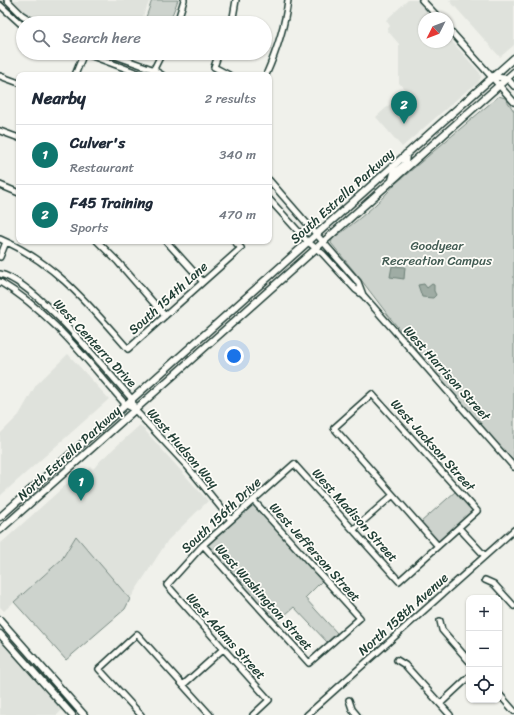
<!DOCTYPE html>
<meta charset="utf-8">
<style>
body{margin:0;font-family:Sriracha,sans-serif;background:#f6f6f7;color:#1f2937}
.controls{position:absolute;right:12px;bottom:12px;display:grid;overflow:hidden;border-radius:8px;box-shadow:0 1px 3px #0004}
.controls button{width:36px;height:36px;display:grid;place-items:center;padding:0;border:0;border-bottom:1px solid #e0e1e3;background:#fff;color:#1f2937;font:20px sans-serif}
.compass{position:absolute;left:418px;top:12px;width:36px;height:36px;border-radius:50%;background:#fff;box-shadow:0 1px 3px #0004;rotate:228deg}
.you{position:absolute;left:234px;top:356px;width:14px;height:14px;margin:-10px;border:3px solid #fff;border-radius:50%;background:#1a73e8;box-shadow:0 0 0 6px #1a73e833}
.badge{display:grid;place-items:center;width:26px;height:26px;border-radius:50%;background:#0f766e;color:#fff;font-size:13px;font-weight:700}
.pin{position:absolute;translate:-50% -33px;filter:drop-shadow(0 1px 2px #0008)}
.pin::after{content:'';position:absolute;top:21px;width:14px;height:12px;background:inherit;clip-path:polygon(0 0,100% 0,50% 100%)}
.list{margin:0;padding:0;list-style:none}
h2{display:flex;justify-content:space-between;align-items:center;height:52px;margin:0;padding:0 16px;font-size:17px}
h2 small{font-size:13px;font-weight:400;color:#747a83}
.list li{display:grid;grid-template-columns:26px 1fr auto;gap:12px;align-items:center;box-sizing:border-box;height:60px;padding:0 16px;border-top:1px solid #e0e1e3}
.list b{display:block;font-size:15px;white-space:nowrap}
.list p{margin:0;font-size:13px;white-space:nowrap;color:#747a83}
.list em{font-size:13px;font-style:normal;color:#747a83}
.icon{flex:none;width:22px;height:22px;fill:none;stroke:currentColor;stroke-width:2;stroke-linecap:round;stroke-linejoin:round}
.map{position:relative;flex:none;width:514px;height:715px;overflow:hidden}
.search{position:absolute;background:#fff;box-shadow:0 1px 3px #0004;left:16px;top:16px;width:256px;height:44px;display:flex;align-items:center;gap:10px;box-sizing:border-box;padding:0 14px;border-radius:22px;color:#747a83;font-size:15px}
.panel{position:absolute;background:#fff;box-shadow:0 1px 3px #0004;left:16px;top:72px;width:256px;height:172px;border-radius:8px}
.map>svg:first-child{display:block}
</style>
<div class="map">
<svg width="514" height="715" viewBox="0 0 514 715">
<rect width="100%" height="100%" fill="#f0f1eb"/>
<filter id="ink" filterUnits="userSpaceOnUse"><feTurbulence type="fractalNoise" baseFrequency=".025" numOctaves="2"/><feDisplacementMap in="SourceGraphic" scale="8" xChannelSelector="R" yChannelSelector="G"/><feConvolveMatrix kernelMatrix="1 2 1 2 8 2 1 2 1" color-interpolation-filters="sRGB"/></filter>
<g filter="url(#ink)">
<path fill="#dfe2dc" d="M10,0H150L140,23H40L19,10Z
M408,0H418L433,18H424V42H448V37L480,73L481,77L478,83L465,92L402,147L376,117L397,98L399,100L408,93L399,83V44L387,30L390,26L386,20Z
M449,0H514V45L500,57Z
M68,354L109,399L0,496V434L19,415L36,385Z
M140,425L208,501L168,540L130,599L76,536L62,559L4,611L0,607V544L79,473L81,476L91,467L93,469L95,467L101,460Z
M0,639L6,648L29,671L63,709L57,715H0Z"/>
<path fill="#cdd3cd" stroke="#768880" d="M152,0H178L169,23H144Z
M499,96L505,98L514,111V467L391,319L362,281L331,243C332,236 341,234 346,229C363,216 381,201 395,184Z
M456,491L474,511L439,542L421,522Z
M253,504L322,581L305,598L337,633L327,642L294,607L277,622L207,546Z
M76,536L130,599L125,609L66,660L14,602L62,559Z"/>
<path fill="#9faca4" stroke="#6c8077" d="M392,266L405,267L404,279L390,277Z
M424,284L427,288L432,284L434,285V291L436,295L433,298L422,297L418,285Z"/>
<g fill="none" stroke-linecap="round" stroke-linejoin="round">
<g stroke="#1f3d34" stroke-width="8">
<path id="minor" d="M7,0L22,15L35,23
M422,0L439,18
M0,5L23,26
M177,23L184,0
M232,23L236,0
M448,28L514,102
M107,53L152,69L162,75
M219,53L214,67L229,75
M75,75L84,53L143,75
M151,75L162,53
M266,75C277,50 285,27 288,0
M0,76L19,83
M492,77L507,78L514,86
M0,131L19,138
M269,180L358,282L363,295
M0,185L19,193
M269,199L308,242L323,254L356,290L363,295L514,467
M0,239C55,262 90,306 128,349L241,248L234,241
M97,241L118,262L165,316
M166,241L203,282
M0,257L6,242
M0,274C36,282 105,370 132,399L134,409
M0,282C51,312 87,361 126,405L134,409L187,466L231,520
M459,528L485,556
M353,530L393,495
M203,545L309,663L360,618L253,500
M485,580L494,584L514,606
M440,621L442,630L469,661
M397,660L405,665L450,715
M183,685L223,649
M499,694L514,711
M349,700L352,709L357,715
M440,704L469,677
M141,715L99,669L137,634L210,715
M253,715L269,700L167,585L203,545L294,464L399,581L477,511L372,394L334,428L438,546
M307,715L514,530"/>
</g>
<g stroke="#1f3d34" stroke-width="9">
<path id="major" d="M392,180L394,173L405,164L406,154
M0,517L514,58
M0,530L514,72
M0,620L84,715
M0,634L72,715"/>
</g>
<use href="#minor" stroke="#fdfcf7" stroke-width="5"/>
<use href="#major" stroke="#fdfcf7" stroke-width="6"/>
</g>
</g>
<g text-anchor="middle" dominant-baseline="central" stroke-width="3.5" stroke-linejoin="round" paint-order="stroke">
<g font-size="13" fill="#1f3d34" stroke="#fdfcf7">
<text transform="translate(342 196) rotate(-42)">South Estrella Parkway</text>
<text transform="translate(168 298) rotate(-42)">South 154th Lane</text>
<text transform="translate(95 343) rotate(47)">West Centerra Drive</text>
<text transform="translate(447 373) rotate(48)">West Harrison Street</text>
<text transform="translate(433 445) rotate(48)">West Jackson Street</text>
<text transform="translate(183 448) rotate(49)">West Hudson Way</text>
<text transform="translate(69 453) rotate(-42)">North Estrella Parkway</text>
<text transform="translate(221 515) rotate(-43)">South 156th Drive</text>
<text transform="translate(355 515) rotate(48)">West Madison Street</text>
<text transform="translate(315 552) rotate(48)">West Jefferson Street</text>
<text transform="translate(264 597) rotate(48)">West Washington Street</text>
<text transform="translate(403 614) rotate(-42)">North 158th Avenue</text>
<text transform="translate(226 636) rotate(48)">West Adams Street</text>
</g>
<g font-size="13" fill="#425b53" stroke="#fdfcf7">
<text x="437" y="245">Goodyear<tspan x="437" dy="15">Recreation Campus</tspan></text>
</g>
</g>
</svg>
<div class="controls">
<button>+</button>
<button>−</button>
<button><svg class="icon" aria-label="locate" viewBox="0 0 24 24"><circle cx="12" cy="12" r="6"/><path d="M12 2v4M12 18v4M2 12h4M18 12h4"/></svg></button>
</div>
<svg class="compass" viewBox="-18 -18 36 36"><path d="M0-13l5 13h-10z" fill="#e53935"/><path d="M0 13l5-13h-10z" fill="#747a83"/></svg>
<div class="you"></div>
<div class="pin badge" style="left:81px;top:501px">1</div>
<div class="pin badge" style="left:404px;top:124px">2</div>
<div class="search"><svg class="icon" aria-label="search" viewBox="0 0 24 24"><circle cx="10" cy="10" r="6"/><path d="M15 15l6 6"/></svg>Search here</div>
<section class="panel">
<h2>Nearby<small>2 results</small></h2>
<ul class="list">
<li><span class="badge">1</span><div><b>Culver's</b><p>Restaurant</p></div><em>340 m</em></li>
<li><span class="badge">2</span><div><b>F45 Training</b><p>Sports</p></div><em>470 m</em></li>
</ul>
</section>
</div>
